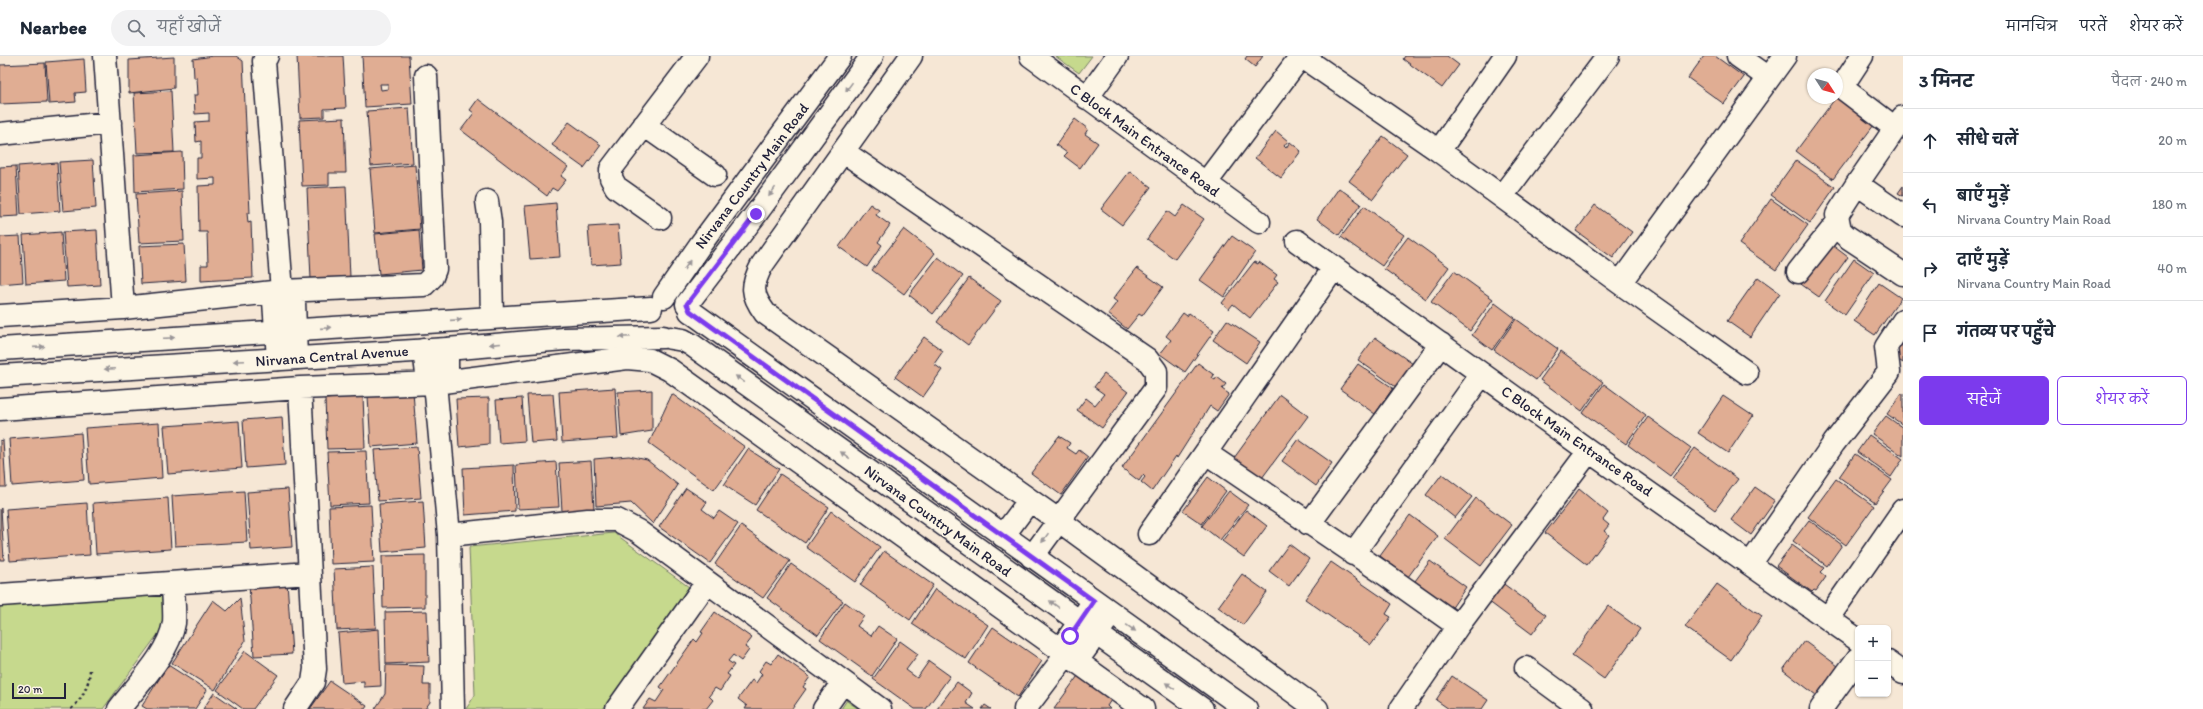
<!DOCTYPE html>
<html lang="hi">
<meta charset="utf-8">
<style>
body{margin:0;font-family:Itim,"Playpen Sans Deva",sans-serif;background:#f2f2f3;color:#1f2937}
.controls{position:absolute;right:12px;bottom:12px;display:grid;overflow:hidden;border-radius:6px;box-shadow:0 1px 3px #0004}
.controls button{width:36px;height:36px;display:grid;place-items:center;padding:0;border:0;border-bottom:1px solid #e0e1e3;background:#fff;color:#1f2937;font:20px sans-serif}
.compass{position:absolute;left:1807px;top:12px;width:36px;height:36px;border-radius:50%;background:#fff;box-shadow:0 1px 3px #0004;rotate:126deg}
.scale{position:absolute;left:12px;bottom:10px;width:54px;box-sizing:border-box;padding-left:4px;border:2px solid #22223b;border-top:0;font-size:11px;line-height:14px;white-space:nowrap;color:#22223b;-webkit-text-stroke:3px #fcf5e5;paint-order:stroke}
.stop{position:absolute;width:12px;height:12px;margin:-9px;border:3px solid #7c3aed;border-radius:50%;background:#fff}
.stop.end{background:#7c3aed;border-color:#fff;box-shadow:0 1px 4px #0008}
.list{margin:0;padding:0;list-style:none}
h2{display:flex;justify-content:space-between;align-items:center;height:52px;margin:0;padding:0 16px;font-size:17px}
h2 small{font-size:13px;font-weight:400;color:#747a83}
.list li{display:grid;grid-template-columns:26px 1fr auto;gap:12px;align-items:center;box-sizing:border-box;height:64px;padding:0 16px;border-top:1px solid #e0e1e3}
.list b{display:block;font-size:15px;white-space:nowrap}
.list p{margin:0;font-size:13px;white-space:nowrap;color:#747a83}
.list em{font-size:13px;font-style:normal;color:#747a83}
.actions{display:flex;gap:8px;padding:12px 16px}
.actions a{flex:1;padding:9px 0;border:1px solid #7c3aed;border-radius:6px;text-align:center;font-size:14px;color:#7c3aed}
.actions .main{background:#7c3aed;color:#fff}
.icon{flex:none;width:22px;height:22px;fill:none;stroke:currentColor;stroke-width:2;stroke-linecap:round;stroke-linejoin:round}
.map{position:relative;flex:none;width:1903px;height:653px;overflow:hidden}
header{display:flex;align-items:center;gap:24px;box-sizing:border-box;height:56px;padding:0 20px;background:#fff;border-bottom:1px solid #e0e1e3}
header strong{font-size:19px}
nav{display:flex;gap:22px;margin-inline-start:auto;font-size:14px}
.search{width:280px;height:36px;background:#f2f2f3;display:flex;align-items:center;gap:10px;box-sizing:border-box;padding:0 14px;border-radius:22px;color:#747a83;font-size:15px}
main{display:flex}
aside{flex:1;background:#fff}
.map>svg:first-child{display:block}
</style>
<header>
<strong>Nearbee</strong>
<div class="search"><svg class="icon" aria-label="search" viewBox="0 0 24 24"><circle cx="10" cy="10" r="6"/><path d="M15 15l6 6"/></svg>यहाँ खोजें</div>
<nav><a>मानचित्र</a><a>परतें</a><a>शेयर करें</a></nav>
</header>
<main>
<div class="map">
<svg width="1903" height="653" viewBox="0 0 1903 653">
<rect width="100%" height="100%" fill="#f6e7d5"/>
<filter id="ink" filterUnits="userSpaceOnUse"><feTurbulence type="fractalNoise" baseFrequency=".025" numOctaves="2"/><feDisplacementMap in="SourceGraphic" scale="8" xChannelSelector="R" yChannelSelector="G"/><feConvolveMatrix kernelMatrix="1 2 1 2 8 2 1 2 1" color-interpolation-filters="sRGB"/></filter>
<g filter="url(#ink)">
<path fill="#c6d98d" stroke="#747e64" d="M1055,0H1092L1079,17Z
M614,477L689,531L603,653H466L475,639L469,491Z
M164,534L167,566L103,653H0V544Z
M847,644V645L859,653H841Z"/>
<path fill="#e0ad93" stroke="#22223b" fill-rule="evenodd" d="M213,0H236L243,5L250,157H247L248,167L251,166L253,222L201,225V209H208L207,176H199L198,130L215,129V122L197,123V102H201V85L196,86L195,66L209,65V57L195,58L194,39H198L197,22H194L193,3Z
M297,0H343L346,52L324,53V61L300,62Z
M362,0H409L412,48L365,51ZM380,28H388V33L381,34Z
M1247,0H1263L1255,11L1245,3Z
M1405,0H1447L1459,9L1442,32L1403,3Z
M1704,0H1715L1744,21L1724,48L1688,22Z
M174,1V32L129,37V4Z
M84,3L86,36L75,37L76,46L49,48L46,6Z
M45,7L47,46L0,48V9Z
M171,35L174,96L137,97L134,37Z
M1837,40L1877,65L1833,123L1796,95Z
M478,43L568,111L561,120L566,124L557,135L552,132L547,140L461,74L474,57L470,54Z
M409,52L413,107L371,110L367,55Z
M344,62L346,117H329V129L302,130L299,64Z
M1075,63L1088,73L1085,78L1098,87L1080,112L1064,100L1067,97L1056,89Z
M569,66L601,89L584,112L552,89Z
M1276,75L1288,85L1284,90L1286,92L1290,86L1301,95L1281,122L1255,102Z
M1383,80L1407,98L1373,143L1349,125Z
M182,96L183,133L135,136L134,99Z
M93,104L96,152L63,155L59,106Z
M1796,104L1835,131L1810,167L1771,139Z
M57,107L60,155L21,158L18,110Z
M415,109L420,173L375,177L370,113Z
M16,110L19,160L0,161V111Z
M1130,115L1151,131L1122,169L1101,153Z
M346,130L350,221L311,223L307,132Z
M1903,130V140L1898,137Z
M1339,132L1361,148L1339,179L1317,163Z
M182,135L184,185L139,187L136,138Z
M1771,143L1808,169L1776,214L1739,188Z
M556,147L560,201L530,203L525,150Z
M870,148L879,154L876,159L890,169L878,186L882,189L867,211L839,191Z
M1184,149L1204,163L1175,203L1147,183L1167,155L1175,161Z
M1595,149L1632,176L1613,202L1576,175Z
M1364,150L1404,179L1382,210L1341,181Z
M618,169L621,207L591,209L588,171Z
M904,173L935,197L904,238L872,214Z
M97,174L100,229L67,231L63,176Z
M419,174L422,214L379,218L375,178Z
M61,176L64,225L26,228L23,179Z
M20,180L23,226L0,228V181Z
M1232,180L1255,196L1224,241L1200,224Z
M1408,181L1449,211L1426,243L1384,213Z
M1828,186L1848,201L1819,241L1798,226Z
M184,188L186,225L141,228L139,190Z
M938,201L963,220L933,258L909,239Z
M1854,203L1874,217L1845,259L1825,245Z
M1254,206L1258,208L1259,206L1277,219L1274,223L1278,226L1250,262L1233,248L1229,253L1222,247Z
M1137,212L1163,231L1142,260L1139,258L1127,273L1108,258L1117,246L1113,243Z
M1454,215L1493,243L1470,275L1431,246Z
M1758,221L1780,237L1750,281L1727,265Z
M969,222L1001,245L968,289L937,266Z
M1879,227L1901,242L1875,279L1854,265Z
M1495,247L1515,262L1492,294L1472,279Z
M1183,257L1187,260L1189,257L1214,275L1185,316L1160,298L1171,284L1166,280Z
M1516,263L1558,293L1536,324L1494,294Z
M1227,264L1260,286L1246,307L1213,284Z
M1903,279V307L1890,298Z
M924,281L943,295L934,308L942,314L923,341L895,321Z
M1375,281L1413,308L1396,331L1358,304Z
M1561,295L1603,326L1582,355L1540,324Z
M1198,307L1214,319L1212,322L1215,324L1217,321L1226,328L1222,333L1229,338L1217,355L1210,350L1177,402L1176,400L1152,435L1141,426L1145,421L1143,419L1139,425L1122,412Z
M1358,308L1393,332L1375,358L1340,333Z
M1104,318L1128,336L1102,372L1077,354L1086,342L1095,349L1104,338L1094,331Z
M1604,328L1646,359L1626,388L1583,357Z
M615,332L618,382L562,386L559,336Z
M652,334V375L621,380L618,336Z
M413,336L417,387L371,391L368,340Z
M1902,337L1903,338V369L1887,358Z
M553,338L557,385L531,387L527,339Z
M672,338L745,391L714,434L649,387Z
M1280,339L1308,360L1262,422L1234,402Z
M363,340L365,392L327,393L325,343Z
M1723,340L1753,360L1728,397L1698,377Z
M489,342V388L459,391L456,343Z
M522,342L525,385L499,387L496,344Z
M1886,360L1903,372V400L1872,378Z
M282,361L285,409L246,412L243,364Z
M1648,361L1691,392L1670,420L1628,389Z
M239,365L242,412L168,418L164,370Z
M159,367L162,422L89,428L85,372Z
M81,377L84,424L12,430L9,383Z
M1869,379L1903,403L1891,421L1857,396Z
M1059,380L1070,387L1067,392L1076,398L1079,394L1088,401L1061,439L1031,417Z
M1298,383L1332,407L1316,430L1282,405Z
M3,384L6,431H0V385Z
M417,391L421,442L378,445L374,394Z
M1695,392L1738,423L1715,454L1672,422Z
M748,393L779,413L755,449L724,429Z
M366,395L369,447L330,449L327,396Z
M1855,398L1892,424L1875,447L1839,421Z
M629,400L647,404L678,429L653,468L631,447L596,450L594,403Z
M591,405L594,453L562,455L559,407Z
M556,406L559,451L518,453L516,409Z
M514,409L515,455L465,459L463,412Z
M780,418L829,451L805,487L756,454Z
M1442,418L1472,441L1455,462L1426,439Z
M1208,421L1226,435L1202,468L1183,455Z
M1836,423L1874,450L1846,489L1808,461Z
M1755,431L1775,445L1751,479L1731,464Z
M686,432L707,446L702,453L714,462L719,455L738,468L710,507L659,471Z
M288,433L292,491L251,494L247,436Z
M1579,433L1608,457L1603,464L1609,469L1604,475L1609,479L1587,509L1545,477Z
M244,435L247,486L175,490L172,440Z
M1229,435L1248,449L1220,484L1202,470Z
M168,442L171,493L96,498L93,447Z
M1476,442L1512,469L1481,510L1445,483Z
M423,445L426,492L382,496L379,448Z
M87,447L90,499L10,505L6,453Z
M371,449L374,506L331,508L329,451Z
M1,452L4,504H0V453Z
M1246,454L1267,470L1244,501L1222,485Z
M831,455L880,491L855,526L806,491Z
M1410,459L1438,480L1408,521L1380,500Z
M1809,464L1842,489L1827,510L1793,485Z
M741,470L790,505L763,542L715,508Z
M1289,488L1309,503L1289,530L1269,515Z
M1792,489L1824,512L1820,516L1826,521L1816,535L1814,534L1812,536L1776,510Z
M884,495L933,529L910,564L860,529Z
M425,499V551L383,552L382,500Z
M1430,505L1466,531L1449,556L1412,529Z
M1331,506L1392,548L1386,558L1391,561L1371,589L1305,543Z
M791,508L843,545L818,579L767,542Z
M373,511L376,572L337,574L334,513Z
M1242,518L1267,536L1243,569L1218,551Z
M287,525L292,598L254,600L249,528Z
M1501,526L1546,559L1532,578L1488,545Z
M1717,528L1762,560L1731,604L1685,571Z
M935,533L988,569L966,603L912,568Z
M240,542L245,585L215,634L172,607L213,544L227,555Z
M845,546L864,560L857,570L871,580L878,570L897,583L872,620L820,583Z
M1608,550L1640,573L1604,623L1572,600Z
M427,555L429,606L386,608L385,556Z
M715,556L752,582L745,591L749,594L741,605L733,599L728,605L734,609L727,618L730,620L720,635L715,632L709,640L713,644L706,653H643L650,643L656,646L664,634L660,631L694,583L697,586L703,577L701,576Z
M993,571L1042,605L1018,641L969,607Z
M379,573L381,630L364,631V625L342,627L338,577Z
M900,585L918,598L906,614L917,622L929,605L950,620L926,653H915L873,623Z
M1804,585L1838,610L1816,639L1783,614Z
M245,595L278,619L253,653H243L217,634Z
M778,598L810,621L803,631L806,633L792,653H745L747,650L738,643L752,624L756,627L762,618L759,615L766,605L771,608Z
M168,609L207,634L195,653H147L142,650Z
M386,609L424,610L423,629H430V646L425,653H375L385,638Z
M1080,617L1113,641L1107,650L1110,653H1054Z
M1452,620L1488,644L1482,653H1449L1436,644Z
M330,625L367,650L365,653H310Z
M957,626L972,637L966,647L975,653H937Z
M214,637L237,653H203Z
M985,649L991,653H982Z"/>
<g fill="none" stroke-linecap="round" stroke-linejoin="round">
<g stroke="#22223b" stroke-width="25">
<path id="street" d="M105,0L123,252
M267,0L264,5L282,235L274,245L278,303
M911,0L762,209C751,230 751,238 765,257L1058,464L1317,653
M1031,0L1259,166
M1301,0L1439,95L1620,227L1747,317
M1738,0L1769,22
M1862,0L1843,29L1845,34L1895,72
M1087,42L1117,0
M644,69L715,119
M0,78L110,67
M1439,95L1505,0
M844,96L1147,303L1156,315V332L1032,501
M1205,128L1301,0
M1857,128L1903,61
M1502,140L1608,0
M487,145L490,166L492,261
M1903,160L1857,128L1837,159L1840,174L1846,180L1903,218
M660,162L616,131L611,122V113L697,0
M1297,185L1589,395L1858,584
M1798,216L1837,167
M1620,227L1785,0
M282,235L294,245L296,302
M0,260L123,252L282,235L424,229L432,221L435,213L426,20
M424,294L427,318L435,327L449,479L453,653
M435,327L447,317V293
M0,353L300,332L435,327L627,302L650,304L670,314L1143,653
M1206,397L1386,519L1458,570
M1309,468L1441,288
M1149,478L1334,212
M449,479L588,464H617L638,475L880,653
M1003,480L1029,445
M1353,498L1482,318
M1751,507L1834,387L1889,316L1886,291L1903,265
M0,539L309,517
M1828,562L1903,454
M1066,599H1081L1111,558
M1888,606L1903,617
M1526,612L1582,653
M119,653C137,629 169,598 174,567C175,554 173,540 173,527
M295,653L313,626L315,613L300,332
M617,653L707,526
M824,653L843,626
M1025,653L1066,599L1065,587L1094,545
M1401,653L1458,570L1589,395
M1821,653L1858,602"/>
</g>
<g stroke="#22223b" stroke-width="25">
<path id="secondary" d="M664,241L700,189L840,0
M687,248L756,158L872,0
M690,255L1246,653
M671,282L683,284L692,289L1202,653
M0,293L651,252
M0,320L447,293L564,283L663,281"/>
</g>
<path stroke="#22223b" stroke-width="2.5" stroke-dasharray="3 3" stroke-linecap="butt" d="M71,653C83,642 89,629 90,614"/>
<use href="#street" stroke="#fcf5e5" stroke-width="22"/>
<use href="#secondary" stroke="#fcf5e5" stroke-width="22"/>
</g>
<defs><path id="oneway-solid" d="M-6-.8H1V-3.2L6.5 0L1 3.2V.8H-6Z"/></defs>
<g fill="#9a9698">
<use href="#oneway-solid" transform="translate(849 31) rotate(126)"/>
<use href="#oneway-solid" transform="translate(772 136) rotate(126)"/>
<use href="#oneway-solid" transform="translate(687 209) rotate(-57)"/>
<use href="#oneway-solid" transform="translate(456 264) rotate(-4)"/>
<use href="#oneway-solid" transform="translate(326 272) rotate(-4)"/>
<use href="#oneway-solid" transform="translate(625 281) rotate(178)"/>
<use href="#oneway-solid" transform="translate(169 282) rotate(-4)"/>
<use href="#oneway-solid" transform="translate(495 288) rotate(175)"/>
<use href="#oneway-solid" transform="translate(39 291) rotate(-4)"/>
<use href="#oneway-solid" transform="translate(239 305) rotate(177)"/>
<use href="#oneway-solid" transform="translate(110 313) rotate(177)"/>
<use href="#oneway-solid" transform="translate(740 323) rotate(-144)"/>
<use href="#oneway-solid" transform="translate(845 399) rotate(-144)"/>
<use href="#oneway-solid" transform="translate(1045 482) rotate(125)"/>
<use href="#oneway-solid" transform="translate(1054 548) rotate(-144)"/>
<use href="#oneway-solid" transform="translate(1131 572) rotate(35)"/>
<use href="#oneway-solid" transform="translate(1170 630) rotate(-145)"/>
</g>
</g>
<g fill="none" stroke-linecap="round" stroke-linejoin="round" filter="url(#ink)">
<path stroke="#7c3aed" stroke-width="5" d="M756,158L687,248L690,255L1094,545L1070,580"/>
</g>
<g text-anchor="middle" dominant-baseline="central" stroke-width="3" stroke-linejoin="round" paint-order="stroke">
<g font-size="15" fill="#22223b" stroke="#fcf5e5">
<text transform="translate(1145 84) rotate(36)">C Block Main Entrance Road</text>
<text transform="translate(752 120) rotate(-53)">Nirvana Country Main Road</text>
<text transform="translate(332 300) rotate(-4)">Nirvana Central Avenue</text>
<text transform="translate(1577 385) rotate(35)">C Block Main Entrance Road</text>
<text transform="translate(938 465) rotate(36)">Nirvana Country Main Road</text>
</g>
</g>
</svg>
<div class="controls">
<button>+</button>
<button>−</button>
</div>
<svg class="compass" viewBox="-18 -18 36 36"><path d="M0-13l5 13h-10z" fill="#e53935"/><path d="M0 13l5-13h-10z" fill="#747a83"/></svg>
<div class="scale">20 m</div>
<div class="stop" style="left:1070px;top:580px"></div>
<div class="stop end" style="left:756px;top:158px"></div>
</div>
<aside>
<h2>3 मिनट<small>पैदल · 240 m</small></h2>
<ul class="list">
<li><svg class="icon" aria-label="ahead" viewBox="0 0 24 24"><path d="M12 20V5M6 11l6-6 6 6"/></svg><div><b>सीधे चलें</b></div><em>20 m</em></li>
<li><svg class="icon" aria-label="left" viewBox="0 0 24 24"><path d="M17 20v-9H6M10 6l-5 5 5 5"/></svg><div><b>बाएँ मुड़ें</b><p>Nirvana Country Main Road</p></div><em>180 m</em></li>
<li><svg class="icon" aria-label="right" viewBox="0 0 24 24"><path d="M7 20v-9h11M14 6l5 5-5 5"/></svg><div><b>दाएँ मुड़ें</b><p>Nirvana Country Main Road</p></div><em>40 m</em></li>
<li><svg class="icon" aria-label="arrive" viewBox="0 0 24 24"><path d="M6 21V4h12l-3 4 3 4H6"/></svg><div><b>गंतव्य पर पहुँचे</b></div></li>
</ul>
<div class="actions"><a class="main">सहेजें</a><a>शेयर करें</a></div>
</aside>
</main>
